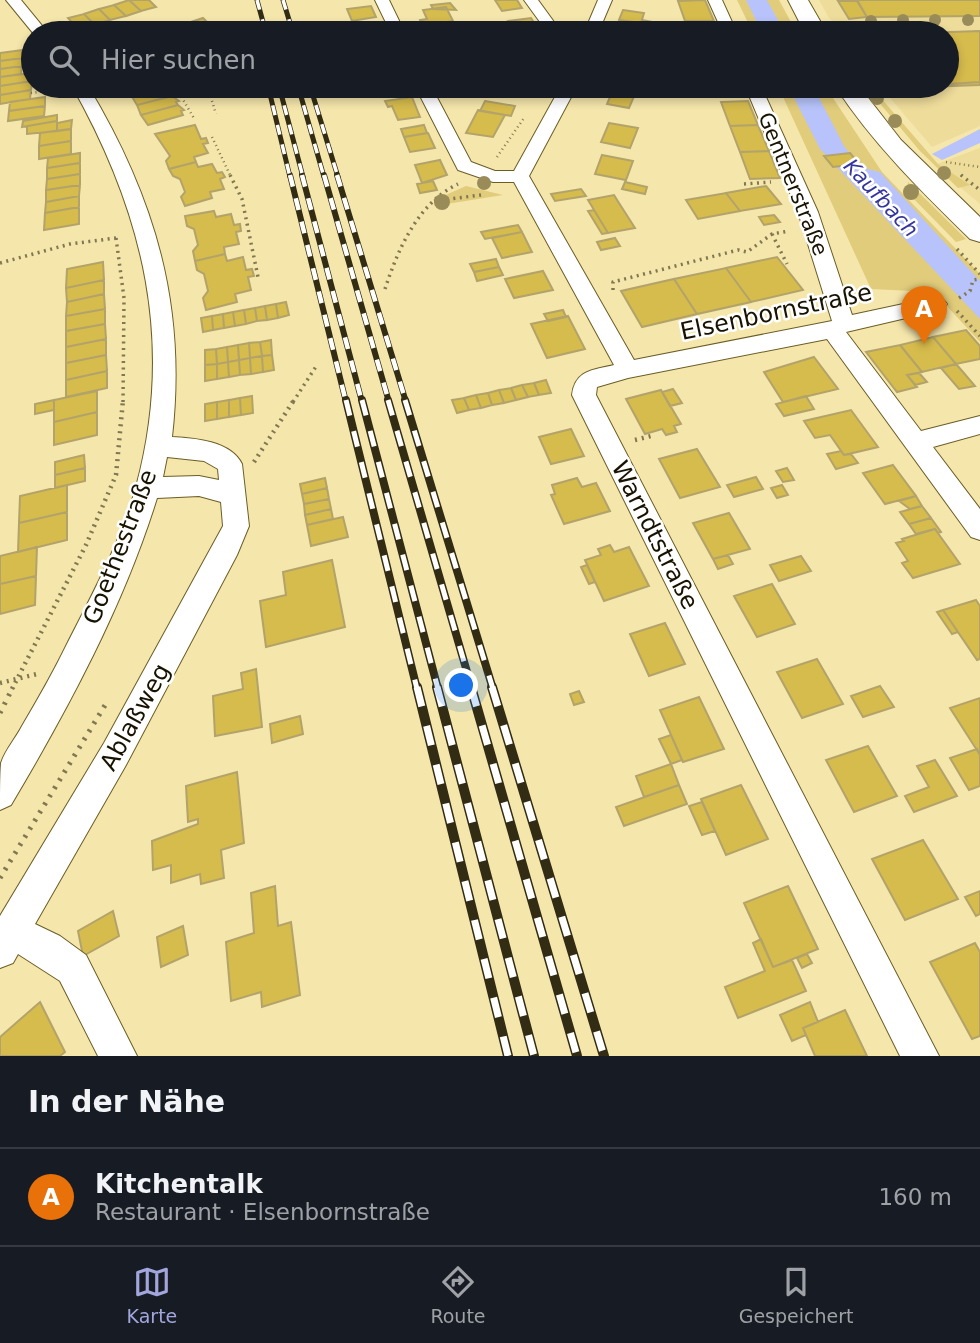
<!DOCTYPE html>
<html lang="de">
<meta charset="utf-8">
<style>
body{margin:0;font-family:"DejaVu Sans",sans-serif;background:#242831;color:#f1f3f6}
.you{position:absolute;left:462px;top:686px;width:24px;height:24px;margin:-18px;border:5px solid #fff;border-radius:50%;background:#1a73e8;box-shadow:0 0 0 10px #1a73e833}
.badge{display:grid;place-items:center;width:46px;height:46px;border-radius:50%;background:#a3a6dc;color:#fff;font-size:23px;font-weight:700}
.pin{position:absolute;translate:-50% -58px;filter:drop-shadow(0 2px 4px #0008)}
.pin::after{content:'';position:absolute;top:37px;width:24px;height:21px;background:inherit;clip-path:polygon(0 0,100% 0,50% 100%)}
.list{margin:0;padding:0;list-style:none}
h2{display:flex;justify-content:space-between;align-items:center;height:91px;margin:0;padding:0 28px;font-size:30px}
h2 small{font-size:23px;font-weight:400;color:#9ea1a6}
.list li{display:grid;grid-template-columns:46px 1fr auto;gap:21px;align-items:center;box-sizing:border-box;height:98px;padding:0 28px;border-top:2px solid #363941}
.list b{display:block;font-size:26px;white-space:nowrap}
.list p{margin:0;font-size:23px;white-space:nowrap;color:#9ea1a6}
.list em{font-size:23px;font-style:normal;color:#9ea1a6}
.icon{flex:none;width:38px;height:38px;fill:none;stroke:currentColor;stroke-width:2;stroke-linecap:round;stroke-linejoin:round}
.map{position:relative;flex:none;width:980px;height:1056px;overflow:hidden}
.search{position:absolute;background:#171b24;box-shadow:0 4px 10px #0003;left:21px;right:21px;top:21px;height:77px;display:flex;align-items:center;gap:18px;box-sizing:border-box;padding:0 24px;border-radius:38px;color:#9ea1a6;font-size:26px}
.sheet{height:189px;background:#171b24}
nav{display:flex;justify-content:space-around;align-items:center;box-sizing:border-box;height:98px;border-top:2px solid #363941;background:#171b24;font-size:19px;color:#9ea1a6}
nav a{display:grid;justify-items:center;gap:4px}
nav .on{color:#a3a6dc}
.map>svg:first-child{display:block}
</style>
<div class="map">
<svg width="980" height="1056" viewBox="0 0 980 1056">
<rect width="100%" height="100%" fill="#f5e6ab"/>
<path fill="#eedc9a" d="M819,0H980V126L932,147L880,86H947V33H845L829,18Z
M980,148V204L934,165Z"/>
<path fill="#e1cc7b" d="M737,0H779L797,33H753Z
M778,86H825L882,172L980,274V342L934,292L871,289Z
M874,90L938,164L970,185L958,188L920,151L871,93Z
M908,182L966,239L956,242L908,193Z
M466,186L503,195L434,206L441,197Z"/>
<path fill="#b7c3fa" d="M746,0H767L785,33H762Z
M788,86H813L844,146L860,167L880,172L980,281V319L820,149Z"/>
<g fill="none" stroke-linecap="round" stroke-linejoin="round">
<path fill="#b7c3fa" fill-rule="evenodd" d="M980,129V143L942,160L932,154Z"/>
</g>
<path fill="#d6bb4d" stroke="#b2a36b" stroke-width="2" d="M129,0H149L156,7L141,11Z
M129,0L141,11L126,16L114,5Z
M495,0H517L522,8L502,11Z
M705,0L714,21H685L678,1Z
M980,0V16L867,17L857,0Z
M838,1H857L867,17L849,19Z
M450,3L456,10L433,9L431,5Z
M114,5L126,16L110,20L99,9Z
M371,6L376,17L352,21L347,9Z
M446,7L453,21L422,26L420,20L427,19L423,10Z
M99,9L110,20L95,25L84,14Z
M623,10L644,13L641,23L619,20Z
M84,14L95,25L79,30L68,18Z
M203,18L206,21L217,30L200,33L188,23Z
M531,18L538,29L515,32L508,21Z
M642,20L653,22L656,33L633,30L636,23H641Z
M685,21H714L719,33H690Z
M188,23L200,33H179L173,28Z
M378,25L382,33H348L346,29Z
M980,31V82L947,84V33H920Z
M23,50L22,58L0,61V53Z
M22,58V66L0,69V61Z
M22,66L21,74L0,77V69Z
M32,73V81L0,86V77Z
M32,81L31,90L0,95V86Z
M980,82V85L925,87L924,86Z
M127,86H146L149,91L131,95Z
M371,86H381L383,92L366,93L364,87Z
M381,86H405L407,90L384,93Z
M497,86H522L518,94L494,90Z
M710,86H741L742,89L711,90Z
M167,87L173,90L170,91L172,96L137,105L131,95Z
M31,90L30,99L0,104V95Z
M613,90L635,94L629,108L607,104Z
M172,96L179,101L176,102L178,105L141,115L137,105Z
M45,97V106L9,111L10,102Z
M412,97L420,117L398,120L392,106L388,107L385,101Z
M485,101L515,106L511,116L480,111Z
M748,101L758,125L730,126L721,102Z
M178,105L184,110L181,111L183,115L148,125L141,115Z
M45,106L44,116L8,121L9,111Z
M478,110L505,115L493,137L466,133Z
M57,115V121L22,127L23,121Z
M72,120L71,129L57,131V123Z
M57,121V131L27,134V126Z
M609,123L638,128L630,148L601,142Z
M195,125L201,139L206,138L208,143L203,144L208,153L194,157L196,162L169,169L166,161L170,156L155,134Z
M424,125L427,133L404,137L401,129Z
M758,125L769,151L740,152L730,126Z
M71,129V141L39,146L40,133Z
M428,133L435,148L410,152L404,137Z
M71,141V154L39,159V146Z
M769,151L780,178L750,179L740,152Z
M80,153V163L47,168L48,158Z
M850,153L859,164L833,167L824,156Z
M602,155L633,161L626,180L595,174Z
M440,160L447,175L422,183L415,165Z
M196,162L198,167L212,164L217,173L222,172L225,177L220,179L224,189L210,192L212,198L185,206L181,197L185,192L180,179L173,176L169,169Z
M80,163V174L47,179V168Z
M80,174V185L46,190L47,179Z
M433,181L437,190L420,193L417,184Z
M625,182L647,187L645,194L622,189Z
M80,185L79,196L46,202V190Z
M766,186L781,204L740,211L726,193Z
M581,189L586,196L555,201L551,194Z
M726,193L740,211L698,219L686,200Z
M614,195L619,203L635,228L608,233L588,200Z
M79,196V207L45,213L46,202Z
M79,207V224L44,230L45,213Z
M594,210L608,233L602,234L588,211Z
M214,211L216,217L231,214L234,225L240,224L241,231L236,232L239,244L224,247L225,254L195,261L193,251L198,245L194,229L187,226L185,216Z
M774,215L780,222L764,225L759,217Z
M518,225L522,232L485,239L481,232Z
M522,232L532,252L502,258L492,238Z
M615,238L620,246L601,250L597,242Z
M225,254L227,261L243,257L246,270L252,269L254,276L248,277L251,290L235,294L237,302L206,310L203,298L208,291L204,274L197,270L195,261Z
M777,257L803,290L751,302L726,268Z
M496,259L499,267L474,272L470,264Z
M103,262L104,280L66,288L67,269Z
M499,267L503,275L477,281L474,272Z
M726,268L751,302L697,314L674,279Z
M543,271L553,290L514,298L505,279Z
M674,279L697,314L642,327L621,291Z
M104,280V294L67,302L66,288Z
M104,294L105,309L66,316L67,302Z
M286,302L289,315L278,318L276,304Z
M276,304L278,318L267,320L265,306Z
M265,306L267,320L257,321L255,308Z
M255,308L257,321L246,324L244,310Z
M105,309V324L66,331V316Z
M244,310L246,324L235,326L233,312Z
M563,310L566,317L548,321L544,314Z
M233,312L235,326L224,328L223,314Z
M223,314L224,328L213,330L212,316Z
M212,316L213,330L203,332L201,318Z
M568,316L585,349L547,358L531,324Z
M105,324L106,339L66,347V331Z
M966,330L980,346V359L956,364L933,337Z
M933,337L956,364L922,372L900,345Z
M106,339V355L66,363V347Z
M271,340L272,355L262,356L260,342Z
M260,342L262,356L250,358L249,343Z
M249,343L250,358L239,360L238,345Z
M238,345L239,360L228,362L227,347Z
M900,345L922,372L907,375L917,387L897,392L866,352Z
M227,347L228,362L217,364L216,349Z
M216,349L217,364L205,365V350Z
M106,355L107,371L66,380V363Z
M272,355L274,370L263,372L262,356Z
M262,356L263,372L251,374L250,358Z
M814,357L838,389L783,402L764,372Z
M250,358L251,374L240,375L239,360Z
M239,360L240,375L229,377L228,362Z
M228,362L229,377L217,379V364Z
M217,364V379L205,381V365Z
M956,364L963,372L975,386L959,389L941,368Z
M107,371V388L66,397V380Z
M919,373L927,382L915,385L907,375Z
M546,380L551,393L539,395L534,383Z
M534,383L539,395L528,397L522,385Z
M522,385L528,397L516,400L511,388Z
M511,388L516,400L504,403L499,390Z
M673,389L682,403L670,406L662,392Z
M499,390L504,403L492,405L488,393Z
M661,390L681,424L674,426L677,432L666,435L662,429L645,434L626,399Z
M97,391V412L54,422V400Z
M488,393L492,405L481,408L476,395Z
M476,395L481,408L469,410L464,398Z
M252,396L253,413L241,415L240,398Z
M806,396L814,409L784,416L776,404Z
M240,398L241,415L229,417V400Z
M464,398L469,410L457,413L452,400Z
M54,400V410L35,414V404Z
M229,400V417L217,419V402Z
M217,402V419L205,421V404Z
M851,410L878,447L844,455L830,435L815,438L804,421Z
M97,412V435L54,445V422Z
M571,429L584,456L551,464L539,437Z
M697,449L720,487L680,498L659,459Z
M841,451L844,455L851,454L858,463L836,469L827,454Z
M84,455L85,468L55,475V462Z
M893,465L916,496L885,504L863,473Z
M85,468V481L55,488V475Z
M787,468L794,480L783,482L776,471Z
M756,477L763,489L734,497L727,485Z
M325,478L327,488L302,494L300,484Z
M577,478L582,487L596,483L610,511L564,524L551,495L555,494L552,485Z
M67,485V512L19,523L20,496Z
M782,485L788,495L777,498L771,488Z
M327,488L329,499L304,504L302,494Z
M916,496L922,506L910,509L899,501Z
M329,499L331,509L305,515L304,504Z
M922,506L931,518L909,524L900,512Z
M331,509L333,519L307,525L305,515Z
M67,512V540L18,552L19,523Z
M729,513L750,549L713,559L693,523Z
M343,517L348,537L311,546L307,525Z
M931,518L941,532L938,533L935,529L916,534L909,524Z
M935,529L960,564L913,578L902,563L908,561L896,543L904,541L902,539Z
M610,545L614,552L629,547L649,586L604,601L585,560L601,555L598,549Z
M37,547L36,576L0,584V556Z
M728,555L733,564L718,569L713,559Z
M801,556L811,571L779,581L770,565Z
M332,560L345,627L266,647L260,601L286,595L283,572Z
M587,565L595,582L589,584L581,567Z
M36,576L35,605L0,614V584Z
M772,584L795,624L757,637L734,596Z
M976,600L980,606V659L977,660L943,610Z
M943,610L958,632L952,634L937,612Z
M665,623L685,664L649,676L630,634Z
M817,659L843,704L802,718L777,672Z
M256,669L262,727L215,736L213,696L243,689L241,673Z
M880,686L894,707L863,717L851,696Z
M579,691L584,702L574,705L570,694Z
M699,697L724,749L683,762L660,710Z
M980,698V755L950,708Z
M300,716L303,734L272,743L270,724Z
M671,735L682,760L671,764L659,739Z
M868,746L897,796L854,812L826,760Z
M977,749L980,755V786L969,790L950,758Z
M935,760L957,796L914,812L905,796L929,787L917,766Z
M671,764L679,785L644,797L636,776Z
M237,772L244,843L221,850L224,878L201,884L200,874L171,883V865L153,870L152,841L198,824V819L188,822L186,786Z
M679,785L687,804L624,826L616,807Z
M741,785L768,839L726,855L701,799Z
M702,802L715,831L702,835L689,806Z
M923,840L958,899L905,920L872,859Z
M275,886L278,926L291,922L300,995L262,1007L261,992L231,1001L226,942L254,933L251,893Z
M788,886L818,949L773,967L744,903Z
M980,891V914L976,916L965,897Z
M113,911L119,936L83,956L78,931Z
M183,926L188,955L161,967L157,937Z
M761,939L773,967L792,960L806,991L738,1018L725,987L765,971L753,943Z
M975,943L980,952V1036L972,1039L930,962Z
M807,954L812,963L802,968L797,958Z
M40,1002L65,1052L60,1056H0V1037Z
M810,1002L818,1022L803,1028L806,1035L792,1041L780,1015Z
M845,1010L867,1056H815L803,1028Z"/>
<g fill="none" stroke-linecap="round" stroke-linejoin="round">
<g stroke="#6b5d26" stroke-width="2">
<path id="minor" d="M6,0H21L48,33H33Z
M375,0H389L405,33H391Z
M524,0H538L562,33H548Z
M598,0H612L598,33H584Z
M708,0H722L737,33H723Z
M72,86H88C155,198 187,306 172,437C194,438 231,441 242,464L249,526L237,555L126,765L35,924L60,936L86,955L137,1056H98L60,981L18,954L13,963L0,968V916L104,743L223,526L221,502L199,496L157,498C124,605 68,709 11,805L0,810C0,796 0,775 1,763C5,750 16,738 22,726C38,699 54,671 68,642C93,593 121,541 136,487C175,343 144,214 72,86ZM167,457L204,461L218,469L219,480L199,476L163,477Z
M415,86H431L471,162L495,171H514L561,86H577L529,176L634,360L832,321L798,212L745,86H761L818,212L852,315L936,297L943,299L947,304L943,309L936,311L846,332L921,431L980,416V434L933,447L980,509V540L971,537L827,339L628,378L597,387L596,395L939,1056H900L572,395C575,370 593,370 614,365L514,182H493L458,170Z"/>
</g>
<g stroke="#6b5d26" stroke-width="2">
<path id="primary" d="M788,0H808L827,33H805Z
M835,86H859L901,140L980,217V242L970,239C921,191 873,144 835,86Z"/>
</g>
<path stroke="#817751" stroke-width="2.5" stroke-dasharray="1 3.5" stroke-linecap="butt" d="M93,26L98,31
M208,88L216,114
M31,93L61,89
M179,93L195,120
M212,137L231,177
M497,157L524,118
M946,162L980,167
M961,175L963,177"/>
<path stroke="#817751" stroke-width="3.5" stroke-dasharray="2 4.5" stroke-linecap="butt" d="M230,175L242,199L258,277
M961,175L980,190
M744,184L771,182
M434,201L481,195
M772,234L787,264
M116,238L124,298L123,402
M957,249L980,274
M0,263L70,244L116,238
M385,289C398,249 418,203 458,184
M613,290V282L738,250L747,252L772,234L789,231
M959,298L970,291L973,280L980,279
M957,311L980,336
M293,402L317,365"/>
<path stroke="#817751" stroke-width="4.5" stroke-dasharray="2 5" stroke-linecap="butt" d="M635,440L651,436
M254,462L294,400
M0,683L37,674
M12,689L86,545L116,475L123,400"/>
<path stroke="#817751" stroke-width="5" stroke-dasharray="2.5 7" stroke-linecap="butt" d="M0,713L13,687
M0,878L107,702"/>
<use href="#minor" fill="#fff" fill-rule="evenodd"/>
<use href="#primary" fill="#fff" fill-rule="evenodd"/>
<g stroke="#332c15" stroke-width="5">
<path id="rail-far3" d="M257,0L266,33
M283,0L293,33
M268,86L290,177
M279,86L303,177
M298,86L324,177
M310,86L338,177"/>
</g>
<g stroke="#332c15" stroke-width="6">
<path id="rail-far2" d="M290,175L346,402
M302,175L362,402
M324,175L389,402
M337,175L406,402"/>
</g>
<g stroke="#332c15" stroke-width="8">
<path id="rail-far1" d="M346,400L417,689
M362,400L438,689
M388,400L472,689
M405,400L493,689"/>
</g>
<g stroke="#332c15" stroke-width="10">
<path id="rail" d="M417,687L508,1056
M437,687L534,1056
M471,687L577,1056
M492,687L604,1056"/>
</g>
<use href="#rail-far3" stroke="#fff" stroke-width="3.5" stroke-dasharray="10" stroke-linecap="butt"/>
<use href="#rail-far2" stroke="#fff" stroke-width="4.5" stroke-dasharray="12" stroke-linecap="butt"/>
<use href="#rail-far1" stroke="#fff" stroke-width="5" stroke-dasharray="16" stroke-linecap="butt"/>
<use href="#rail" stroke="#fff" stroke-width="7" stroke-dasharray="20" stroke-linecap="butt"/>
</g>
<g fill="#9a8c59">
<circle cx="903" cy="20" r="6"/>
<circle cx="935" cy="20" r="6"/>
<circle cx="968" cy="20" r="6"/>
<circle cx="871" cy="21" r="6"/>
<circle cx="877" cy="98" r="7"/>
<circle cx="895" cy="121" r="7"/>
<circle cx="944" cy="173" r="7"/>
<circle cx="484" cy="183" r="7"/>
<circle cx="911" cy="192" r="8"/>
<circle cx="442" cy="202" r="8"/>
</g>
<g text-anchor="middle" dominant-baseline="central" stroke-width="5" stroke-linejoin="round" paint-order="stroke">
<g font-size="21" fill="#181200" stroke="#fff">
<text transform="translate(793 184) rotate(68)">Gentnerstraße</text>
</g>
<g font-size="21" font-style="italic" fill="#34369c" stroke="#fff">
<text transform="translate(881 198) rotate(47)">Kaufbach</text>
</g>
<g font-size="24" fill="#181200" stroke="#fff">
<text transform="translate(776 312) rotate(-12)">Elsenbornstraße</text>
<text transform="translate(655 535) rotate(63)">Warndtstraße</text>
<text transform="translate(120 547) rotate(-69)">Goethestraße</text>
<text transform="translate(135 717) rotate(-61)">Ablaßweg</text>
</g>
</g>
</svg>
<div class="you"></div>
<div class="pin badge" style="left:924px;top:344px;background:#e8710a">A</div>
<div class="search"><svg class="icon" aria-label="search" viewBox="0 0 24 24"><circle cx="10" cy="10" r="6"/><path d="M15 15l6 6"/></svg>Hier suchen</div>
</div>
<section class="sheet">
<h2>In der Nähe<small></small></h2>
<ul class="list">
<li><span class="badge" style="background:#e8710a">A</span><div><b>Kitchentalk</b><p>Restaurant · Elsenbornstraße</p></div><em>160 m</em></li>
</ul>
</section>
<nav>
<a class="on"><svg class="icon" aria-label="map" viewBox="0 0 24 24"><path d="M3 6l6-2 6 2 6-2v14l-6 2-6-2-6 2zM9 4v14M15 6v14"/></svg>Karte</a>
<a><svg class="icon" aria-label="directions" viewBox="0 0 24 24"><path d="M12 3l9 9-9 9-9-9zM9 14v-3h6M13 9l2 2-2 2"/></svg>Route</a>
<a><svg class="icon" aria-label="saved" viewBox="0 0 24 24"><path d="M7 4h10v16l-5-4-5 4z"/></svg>Gespeichert</a>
</nav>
